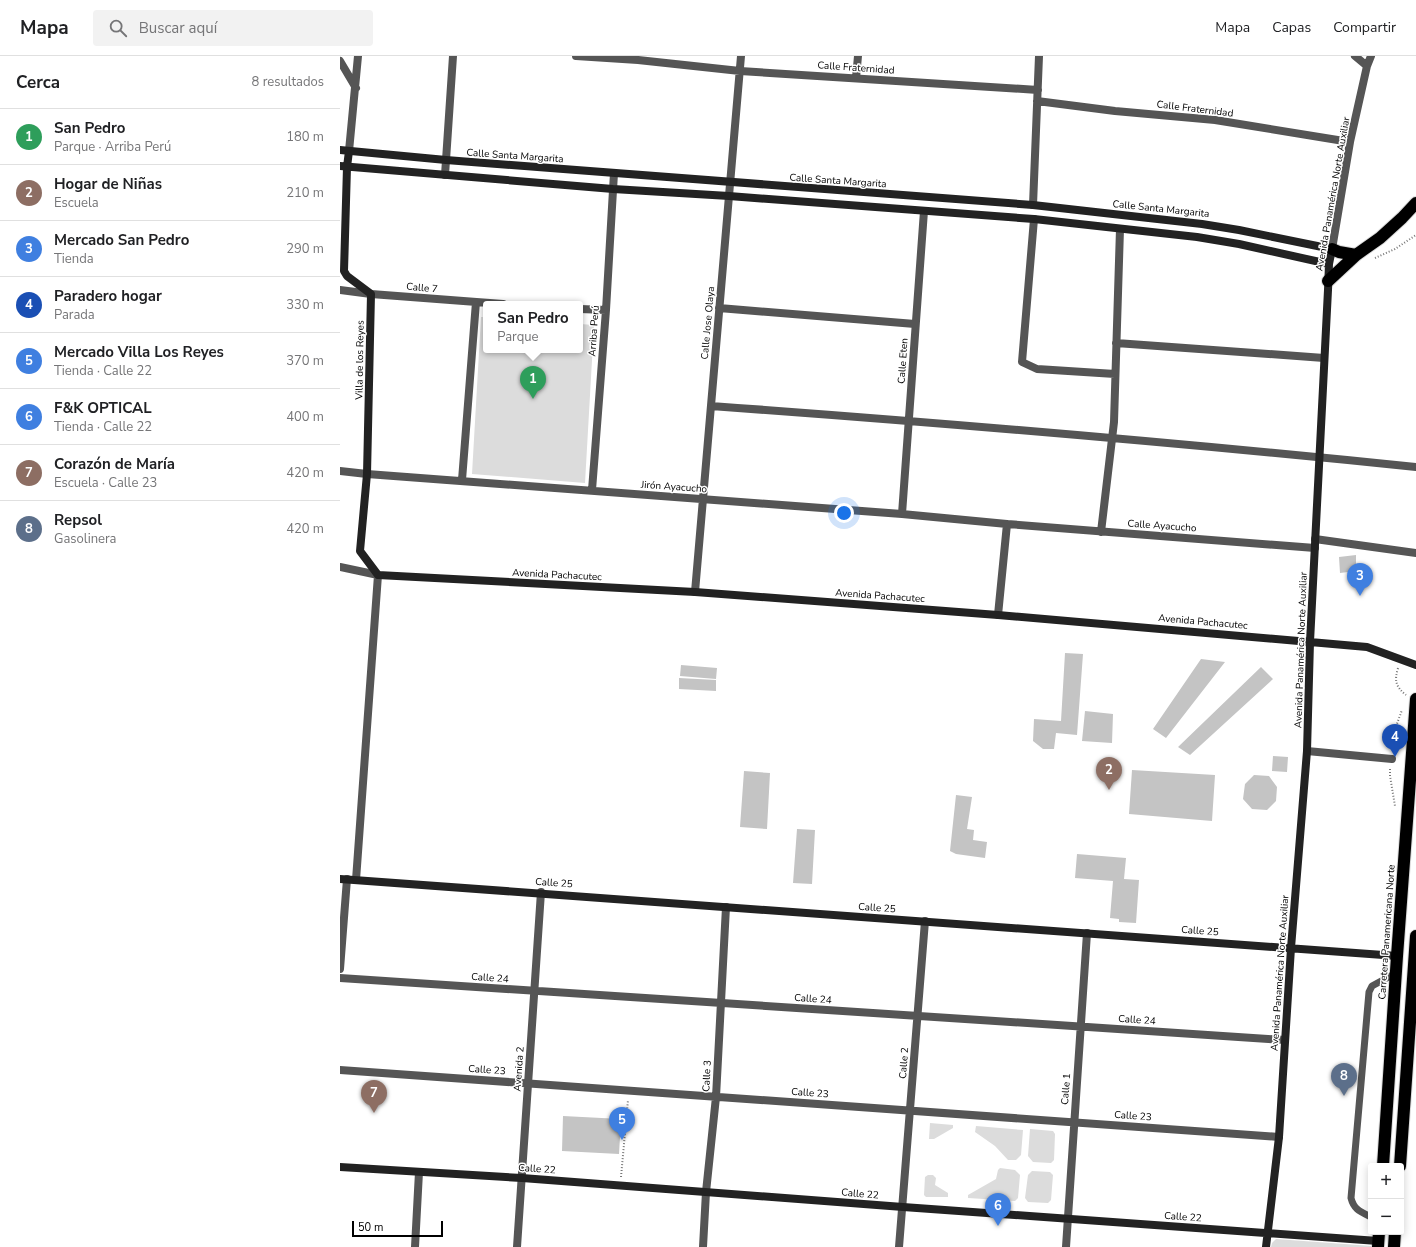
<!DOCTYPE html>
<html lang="es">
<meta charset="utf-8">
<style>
body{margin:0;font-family:"Nunito Sans",sans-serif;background:#f2f2f2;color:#202124}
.controls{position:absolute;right:12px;bottom:12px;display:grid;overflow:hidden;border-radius:4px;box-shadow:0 2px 10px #0003}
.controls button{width:36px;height:36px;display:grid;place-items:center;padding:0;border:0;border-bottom:1px solid #e0e0e0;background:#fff;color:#202124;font:20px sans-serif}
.scale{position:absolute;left:12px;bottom:10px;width:91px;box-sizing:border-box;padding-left:4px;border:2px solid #000;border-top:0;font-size:11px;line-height:14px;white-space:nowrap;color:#000;-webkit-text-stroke:3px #fff;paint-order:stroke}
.you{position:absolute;left:504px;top:457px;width:14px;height:14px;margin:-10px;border:3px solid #fff;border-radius:50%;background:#1a73e8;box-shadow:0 0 0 6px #1a73e833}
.badge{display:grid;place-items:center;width:26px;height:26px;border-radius:50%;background:#000;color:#fff;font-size:13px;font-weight:700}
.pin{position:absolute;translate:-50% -33px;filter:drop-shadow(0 1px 2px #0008)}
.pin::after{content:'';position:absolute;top:21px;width:14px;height:12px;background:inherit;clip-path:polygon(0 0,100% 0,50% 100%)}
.popup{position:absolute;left:143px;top:245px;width:100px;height:52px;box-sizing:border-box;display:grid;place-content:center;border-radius:4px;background:#fff;filter:drop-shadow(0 1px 3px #0005);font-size:13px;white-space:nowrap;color:#757577}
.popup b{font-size:15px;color:#202124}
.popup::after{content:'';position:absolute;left:50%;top:100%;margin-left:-8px;border:8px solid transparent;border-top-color:#fff}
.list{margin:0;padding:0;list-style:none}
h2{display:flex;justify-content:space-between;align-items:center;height:52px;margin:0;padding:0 16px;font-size:17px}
h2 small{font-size:13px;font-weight:400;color:#757577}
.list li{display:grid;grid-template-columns:26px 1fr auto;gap:12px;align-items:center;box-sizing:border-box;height:56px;padding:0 16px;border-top:1px solid #e0e0e0}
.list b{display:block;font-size:15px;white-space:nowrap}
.list p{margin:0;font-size:13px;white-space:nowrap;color:#757577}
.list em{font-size:13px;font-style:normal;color:#757577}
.icon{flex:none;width:22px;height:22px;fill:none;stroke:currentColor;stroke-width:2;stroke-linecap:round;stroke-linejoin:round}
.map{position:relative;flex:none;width:1076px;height:1191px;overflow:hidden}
header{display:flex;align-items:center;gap:24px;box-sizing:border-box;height:56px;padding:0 20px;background:#fff;border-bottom:1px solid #e0e0e0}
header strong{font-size:19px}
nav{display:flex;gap:22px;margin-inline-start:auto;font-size:14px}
.search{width:280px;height:36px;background:#f2f2f2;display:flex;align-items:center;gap:10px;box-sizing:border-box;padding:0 14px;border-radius:4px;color:#757577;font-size:15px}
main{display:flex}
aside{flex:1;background:#fff}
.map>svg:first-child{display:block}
</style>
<header>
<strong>Mapa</strong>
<div class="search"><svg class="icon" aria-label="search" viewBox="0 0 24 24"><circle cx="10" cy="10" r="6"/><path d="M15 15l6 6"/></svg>Buscar aquí</div>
<nav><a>Mapa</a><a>Capas</a><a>Compartir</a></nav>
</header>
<main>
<aside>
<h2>Cerca<small>8 resultados</small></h2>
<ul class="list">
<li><span class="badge" style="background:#2e9e5b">1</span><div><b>San Pedro</b><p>Parque · Arriba Perú</p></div><em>180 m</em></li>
<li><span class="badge" style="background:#8d6e63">2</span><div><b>Hogar de Niñas</b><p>Escuela</p></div><em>210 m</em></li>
<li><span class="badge" style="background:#3f7fe0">3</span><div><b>Mercado San Pedro</b><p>Tienda</p></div><em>290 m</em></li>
<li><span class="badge" style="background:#1a4fb4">4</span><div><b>Paradero hogar</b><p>Parada</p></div><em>330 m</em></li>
<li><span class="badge" style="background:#3f7fe0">5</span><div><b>Mercado Villa Los Reyes</b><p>Tienda · Calle 22</p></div><em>370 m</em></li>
<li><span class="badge" style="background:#3f7fe0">6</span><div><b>F&amp;K OPTICAL</b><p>Tienda · Calle 22</p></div><em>400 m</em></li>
<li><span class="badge" style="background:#8d6e63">7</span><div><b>Corazón de María</b><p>Escuela · Calle 23</p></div><em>420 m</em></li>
<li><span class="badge" style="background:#5c6f8a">8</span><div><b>Repsol</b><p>Gasolinera</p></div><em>420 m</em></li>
</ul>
</aside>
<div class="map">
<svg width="1076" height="1191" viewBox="0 0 1076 1191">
<rect width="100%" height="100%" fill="#fff"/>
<path fill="#dcdcdc" d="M141,261H146V294H240V268L254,269L245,427L132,418Z
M590,1067L613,1069V1072L594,1083H589Z
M636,1070L683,1074L681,1099L676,1104H668L655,1090L635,1076Z
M690,1073L713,1075L715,1078L714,1104L711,1107L693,1106L688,1100Z
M660,1112L675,1114L680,1119L678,1142L675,1145L628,1142V1139L656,1123L658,1114Z
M692,1115L710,1116L713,1119L711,1144L708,1147L688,1146L685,1142L688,1119Z
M588,1119H593L596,1122L595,1129L608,1137V1141H586L584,1139L585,1121Z
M936,1183L1032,1190V1191H931L932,1187Z"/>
<path fill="#c4c4c4" d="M1016,499V515L1000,517L999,501Z
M725,597L743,598L737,679L716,677L714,693H703L693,685L694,663L721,665Z
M861,603L885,606L826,682L813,673Z
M341,609L377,612L376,623L340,620Z
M921,611L933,623L850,699L838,691Z
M339,622L376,624V635L339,633Z
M745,655L773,658L772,687L742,685Z
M933,700L948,701L947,716L932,715Z
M792,714L875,719L872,765L789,758Z
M404,715L430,717L427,773L400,771Z
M914,719L929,720L937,731L936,745L927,754L912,753L903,743L905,728Z
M616,739L632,741L627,773L634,774L633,784L647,786L645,802L616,798L610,795Z
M457,773L475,774L472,828L453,827Z
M737,798L786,802L784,823L799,824L796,867L779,866V863L770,862L773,825L735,822Z
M223,1060L281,1063L279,1098L222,1095Z"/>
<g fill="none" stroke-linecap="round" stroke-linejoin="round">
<g stroke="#dbdbdb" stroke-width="14">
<path id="highway" d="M992,193L999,196L1016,199
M988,225L1016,199L1040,182L1062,162L1076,147
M1043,1110L1057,900L1076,643
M1060,1110L1076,880
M1038,1191L1039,1176
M1054,1191L1055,1176"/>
</g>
<path stroke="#777" stroke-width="2" stroke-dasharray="1 2" stroke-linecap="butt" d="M1035,202L1055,193L1076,179
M1058,612C1054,625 1056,631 1066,639
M1052,694L1054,676L1062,654
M1050,713V720L1055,750
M281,1121L288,1044"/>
<path stroke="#555" stroke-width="7" d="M1031,1161C1021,1156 1014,1154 1011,1142L1029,936L1032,930L1056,917"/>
<path stroke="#555" stroke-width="8" d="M236,0L298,4L400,15L698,34
M1015,0L1027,10
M0,5L16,32
M516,22L518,0
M697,45L775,55L875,64L1010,86
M9,95L18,0
M105,119L113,0
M693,149L699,0
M694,163L682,306L697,313L775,318
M992,193L1010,86L1027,10L1031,0
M0,234L31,238L163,248
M379,252L575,268
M240,253L266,254
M776,287L984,302
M371,350C606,367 841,387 1076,411
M0,415L27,418L562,458L667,468L975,492
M122,424L136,246
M252,434L266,254L274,117
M562,458L584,155
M761,476L774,366L780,173
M975,483L1076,497
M0,511L38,519L16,824
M355,536L401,0
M658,559L667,468
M967,695L1052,703
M0,913L7,823
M0,922L945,984
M0,1014L939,1081
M75,1191L79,1116
M177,1191L201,836
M363,1191L366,1136L376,1041L386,851
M559,1191L585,865
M726,1191L747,877"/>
<path stroke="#222" stroke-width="8" d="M0,94L106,104L693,149L862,168L899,174L992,193L989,208L988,234L970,586L967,695L951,892L939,1081L926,1191
M9,95L7,111L4,215L7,220L31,238L27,418L20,495L38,519L355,536L658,559L970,586L1027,591L1076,609
M0,110L273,133L389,140L694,163L857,181L899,188L989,208
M0,823L1057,900
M0,1111L182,1122L563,1151L1038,1185"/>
<use href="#highway" stroke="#000" stroke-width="12"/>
</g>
<g text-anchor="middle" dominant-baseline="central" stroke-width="3" stroke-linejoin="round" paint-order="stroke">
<g font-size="10" fill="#000" stroke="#fff">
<text transform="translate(516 12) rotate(4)">Calle Fraternidad</text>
<text transform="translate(855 53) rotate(7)">Calle Fraternidad</text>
<text transform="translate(175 100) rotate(4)">Calle Santa Margarita</text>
<text transform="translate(498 125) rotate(4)">Calle Santa Margarita</text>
<text transform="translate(993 138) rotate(-80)">Avenida Panamérica Norte Auxiliar</text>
<text transform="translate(821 153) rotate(6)">Calle Santa Margarita</text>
<text transform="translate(82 232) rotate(5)">Calle 7</text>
<text transform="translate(368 267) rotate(-85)">Calle Jose Olaya</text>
<text transform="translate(254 275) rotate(-86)">Arriba Perú</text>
<text transform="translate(20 304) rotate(-89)">Villa de los Reyes</text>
<text transform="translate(563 305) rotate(-86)">Calle Eten</text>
<text transform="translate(334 431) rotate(4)">Jirón Ayacucho</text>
<text transform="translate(822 470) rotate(4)">Calle Ayacucho</text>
<text transform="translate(217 519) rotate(3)">Avenida Pachacutec</text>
<text transform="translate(540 540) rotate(4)">Avenida Pachacutec</text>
<text transform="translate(863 566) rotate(5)">Avenida Pachacutec</text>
<text transform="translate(961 594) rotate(-88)">Avenida Panamérica Norte Auxiliar</text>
<text transform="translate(214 827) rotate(4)">Calle 25</text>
<text transform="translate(537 852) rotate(4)">Calle 25</text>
<text transform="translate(860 875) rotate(4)">Calle 25</text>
<text transform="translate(1047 876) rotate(-86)">Carretera Panamericana Norte</text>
<text transform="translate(940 917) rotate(-86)">Avenida Panamérica Norte Auxiliar</text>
<text transform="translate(150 922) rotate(4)">Calle 24</text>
<text transform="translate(473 943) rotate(4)">Calle 24</text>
<text transform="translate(797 964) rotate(4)">Calle 24</text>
<text transform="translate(564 1007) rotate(-86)">Calle 2</text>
<text transform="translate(179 1013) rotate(-86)">Avenida 2</text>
<text transform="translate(147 1014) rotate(4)">Calle 23</text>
<text transform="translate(367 1020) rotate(-87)">Calle 3</text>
<text transform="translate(726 1033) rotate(-86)">Calle 1</text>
<text transform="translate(470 1037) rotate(4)">Calle 23</text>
<text transform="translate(793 1060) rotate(4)">Calle 23</text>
<text transform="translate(197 1113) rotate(4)">Calle 22</text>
<text transform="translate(520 1138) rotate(5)">Calle 22</text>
<text transform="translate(843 1161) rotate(4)">Calle 22</text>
</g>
</g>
</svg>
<div class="controls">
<button>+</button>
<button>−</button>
</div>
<div class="scale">50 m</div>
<div class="you"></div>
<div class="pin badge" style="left:193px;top:343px;background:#2e9e5b">1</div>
<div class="popup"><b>San Pedro</b>Parque</div>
<div class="pin badge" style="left:769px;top:734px;background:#8d6e63">2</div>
<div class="pin badge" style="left:1020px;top:540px;background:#3f7fe0">3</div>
<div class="pin badge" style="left:1055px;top:701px;background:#1a4fb4">4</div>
<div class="pin badge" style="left:282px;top:1084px;background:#3f7fe0">5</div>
<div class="pin badge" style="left:658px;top:1170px;background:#3f7fe0">6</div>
<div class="pin badge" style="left:34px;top:1057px;background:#8d6e63">7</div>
<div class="pin badge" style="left:1004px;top:1040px;background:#5c6f8a">8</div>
</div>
</main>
